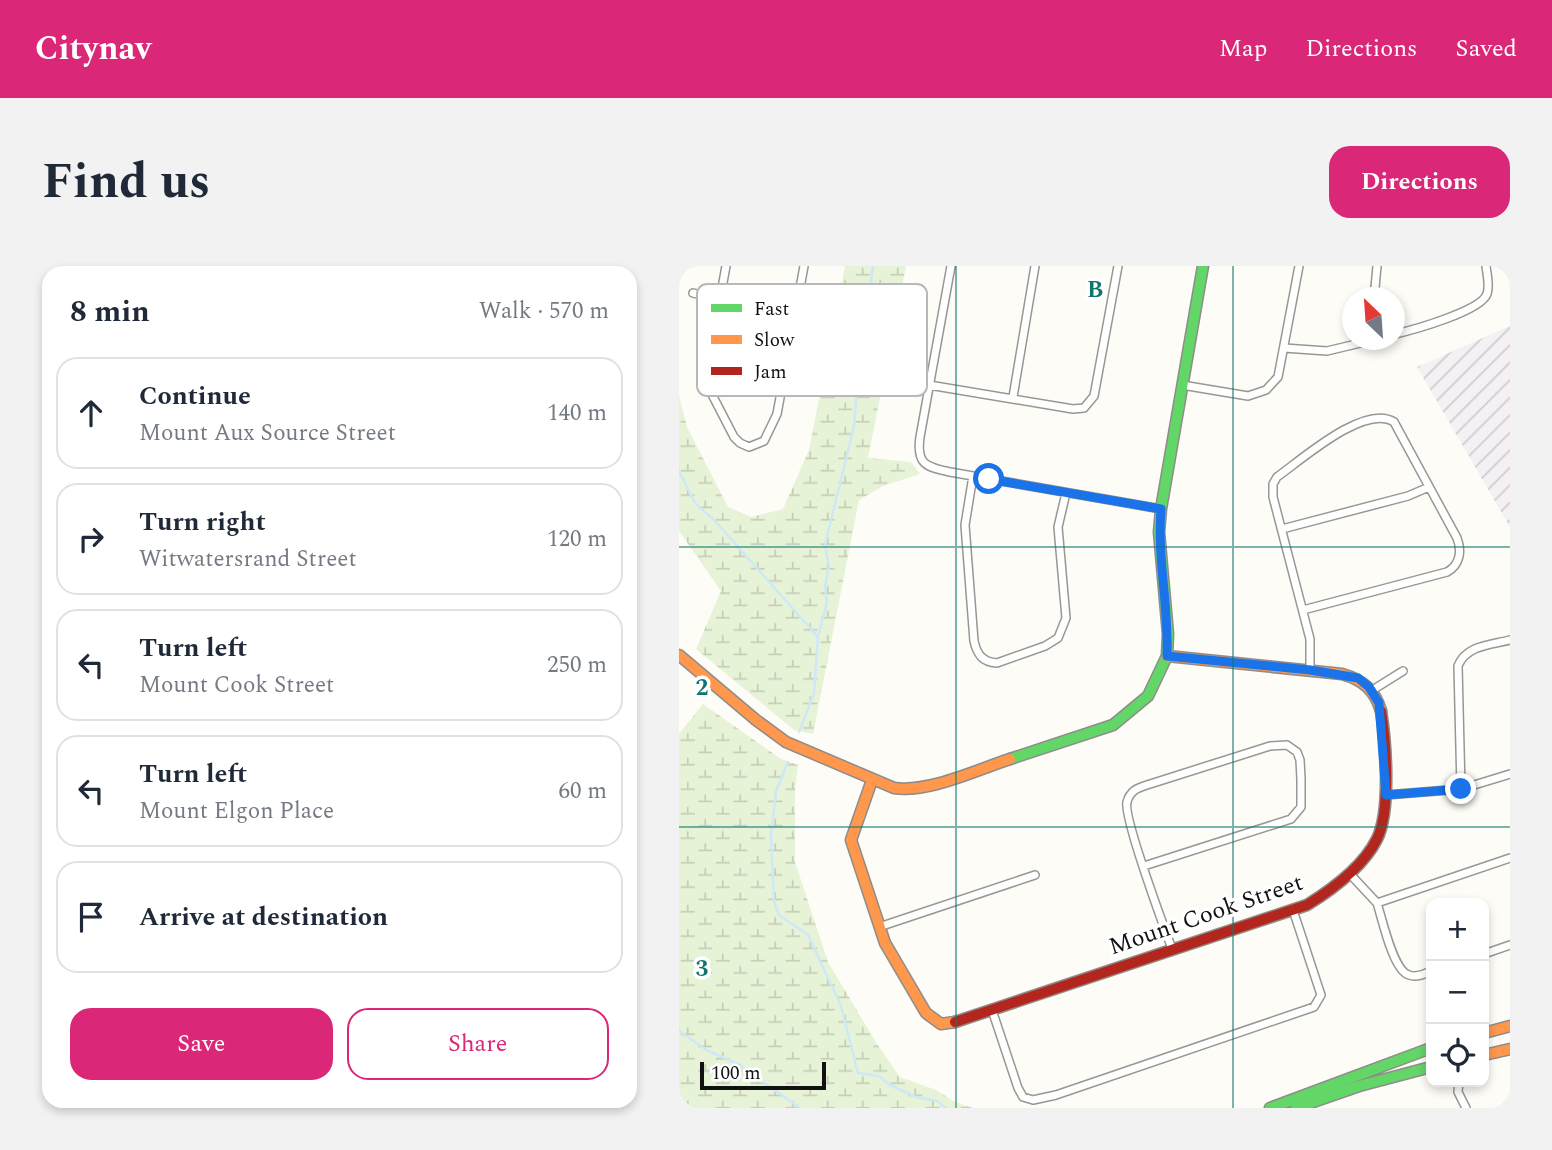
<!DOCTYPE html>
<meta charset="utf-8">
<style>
body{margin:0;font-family:Spectral,serif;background:#f2f2f3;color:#1f2937}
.controls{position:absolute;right:21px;bottom:21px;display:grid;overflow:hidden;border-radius:14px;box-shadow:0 4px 10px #0003}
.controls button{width:63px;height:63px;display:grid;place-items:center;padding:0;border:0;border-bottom:2px solid #e0e1e3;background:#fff;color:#1f2937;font:35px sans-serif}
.compass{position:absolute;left:663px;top:21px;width:63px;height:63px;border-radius:50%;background:#fff;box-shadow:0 4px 10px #0003;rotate:335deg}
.scale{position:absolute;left:21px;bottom:18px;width:126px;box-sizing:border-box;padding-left:7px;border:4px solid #111;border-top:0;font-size:19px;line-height:24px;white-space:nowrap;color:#111;-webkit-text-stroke:5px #fff;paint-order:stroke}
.stop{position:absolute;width:21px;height:21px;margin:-16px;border:5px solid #1a73e8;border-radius:50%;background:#fff}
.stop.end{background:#1a73e8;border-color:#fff;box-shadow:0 2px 7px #0008}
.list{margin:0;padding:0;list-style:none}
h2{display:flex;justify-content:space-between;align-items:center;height:91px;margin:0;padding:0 28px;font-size:30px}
h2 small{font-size:23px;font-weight:400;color:#747a83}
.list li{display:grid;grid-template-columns:46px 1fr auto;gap:21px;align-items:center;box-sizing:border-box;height:112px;margin:0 14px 14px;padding:0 14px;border:2px solid #e0e1e3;border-radius:21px}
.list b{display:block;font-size:26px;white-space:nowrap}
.list p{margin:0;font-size:23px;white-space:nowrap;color:#747a83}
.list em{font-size:23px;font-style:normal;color:#747a83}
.actions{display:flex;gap:14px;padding:21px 28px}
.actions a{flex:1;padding:16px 0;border:2px solid #db2777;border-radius:21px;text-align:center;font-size:24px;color:#db2777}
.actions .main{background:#db2777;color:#fff}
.icon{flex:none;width:38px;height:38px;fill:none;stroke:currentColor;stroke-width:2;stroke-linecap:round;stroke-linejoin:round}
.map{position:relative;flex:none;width:831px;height:842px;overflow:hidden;border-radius:21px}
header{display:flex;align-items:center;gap:42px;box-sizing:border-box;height:98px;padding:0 35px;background:#db2777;color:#fff}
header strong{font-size:33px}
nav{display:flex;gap:38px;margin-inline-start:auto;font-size:24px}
.intro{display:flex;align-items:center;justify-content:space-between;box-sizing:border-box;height:168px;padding:0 42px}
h1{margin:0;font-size:49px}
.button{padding:18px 32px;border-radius:21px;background:#db2777;color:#fff;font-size:24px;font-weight:700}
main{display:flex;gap:42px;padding:0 42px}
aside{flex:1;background:#fff;border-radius:21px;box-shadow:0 4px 10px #0003}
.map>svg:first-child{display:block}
</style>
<header>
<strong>Citynav</strong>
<nav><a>Map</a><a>Directions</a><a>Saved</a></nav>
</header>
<div class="intro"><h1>Find us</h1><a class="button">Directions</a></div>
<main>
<aside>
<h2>8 min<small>Walk · 570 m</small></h2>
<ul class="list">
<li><svg class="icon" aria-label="ahead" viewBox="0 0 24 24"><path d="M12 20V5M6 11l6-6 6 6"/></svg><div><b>Continue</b><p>Mount Aux Source Street</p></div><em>140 m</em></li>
<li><svg class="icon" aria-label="right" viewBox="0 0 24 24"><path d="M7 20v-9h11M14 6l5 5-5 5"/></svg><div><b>Turn right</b><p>Witwatersrand Street</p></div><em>120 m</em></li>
<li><svg class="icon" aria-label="left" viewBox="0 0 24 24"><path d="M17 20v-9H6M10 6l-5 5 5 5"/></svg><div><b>Turn left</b><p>Mount Cook Street</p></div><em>250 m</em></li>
<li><svg class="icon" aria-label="left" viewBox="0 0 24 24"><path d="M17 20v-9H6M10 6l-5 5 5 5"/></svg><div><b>Turn left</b><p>Mount Elgon Place</p></div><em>60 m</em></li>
<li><svg class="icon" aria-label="arrive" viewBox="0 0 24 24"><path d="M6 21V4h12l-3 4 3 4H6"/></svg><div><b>Arrive at destination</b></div></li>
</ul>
<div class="actions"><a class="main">Save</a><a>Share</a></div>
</aside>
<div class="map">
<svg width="831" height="842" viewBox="0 0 831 842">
<defs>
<pattern id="industrial-furrows" width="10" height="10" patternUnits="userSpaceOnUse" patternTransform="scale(1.75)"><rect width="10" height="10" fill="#f5f0f3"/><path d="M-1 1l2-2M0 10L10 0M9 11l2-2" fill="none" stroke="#d1cdcf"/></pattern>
<pattern id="wetland-marsh" width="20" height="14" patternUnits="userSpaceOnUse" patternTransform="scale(1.75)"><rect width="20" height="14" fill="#e7f3d7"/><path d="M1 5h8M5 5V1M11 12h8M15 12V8" fill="none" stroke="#c5cfb8"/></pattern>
</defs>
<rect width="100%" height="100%" fill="#fdfcf7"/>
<path fill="url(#industrial-furrows)" d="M831,60V261L738,101Z"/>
<path fill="url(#wetland-marsh)" d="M166,0H227L189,192L232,196L241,208L204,220L180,234L134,468L115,464L17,383L42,325L0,265V130L8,161L49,241L72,251L104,243L130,184Z
M24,438L102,493L119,499L116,525V596L149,696L198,778L221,811L257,824L276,836L294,842H0V468Z"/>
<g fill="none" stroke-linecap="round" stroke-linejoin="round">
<path stroke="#cde8f7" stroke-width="2.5" d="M0,205L16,237L37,256L139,371L135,427L120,466
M139,371L148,336L146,320L150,300L146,279L175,160L180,103L194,0
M109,496L97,525L92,569L95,636L100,649L129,669L162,740L179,807L200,810L211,819L237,831L258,835L267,842
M0,765L29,785L57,797L121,842"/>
<g stroke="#979795" stroke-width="10">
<path id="street" d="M47,0L26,115L55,171L61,177L70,181L85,175L98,148L125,0
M272,0L241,171C237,198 247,201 271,206L482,243
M14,27L40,33
M697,32L696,22L698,0
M716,68C734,64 802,45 808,28C811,19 808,9 807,0
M605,82L648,85L694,74
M250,119L394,143L405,142L415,130L439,0
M503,119L569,130L587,124L599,111L620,0
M334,131L356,0
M294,210L286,259L295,375C298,388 303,396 318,397L366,380L379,372L387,352L379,261L387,227
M603,263L729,230L750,221
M624,344L768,306C781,299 783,285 778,272L715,156C686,137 622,194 598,211L594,218V231L631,373V404
M692,425L724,405
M782,523L779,400C787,379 812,379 831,374
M707,529L782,523L831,508
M465,600L612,553L622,541V513L621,494L618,486L608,479L591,480L468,519C458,522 451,525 448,536C444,551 485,661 493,683
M670,607L698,637L831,592
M698,637C703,652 714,705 730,709C737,712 746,708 752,705
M200,661L356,609
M805,688L831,679
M313,744L339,822L344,831L354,834L377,829L635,741L642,729L614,644
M780,816L779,826L787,842"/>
</g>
<g stroke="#8e8d8b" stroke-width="13">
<path id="fast" d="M331,493L434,459L469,430L488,390L489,368L480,266L482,243L524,0
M591,842L752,782
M617,842L680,820L752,801"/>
</g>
<g stroke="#8e8d8b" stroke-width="13">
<path id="slow" d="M0,389L77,454L107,476L215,522C250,527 297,504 331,493
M488,390L663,408C684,414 696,424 702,445
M193,514L172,574L206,677L247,747L262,758L276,756
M805,767L831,760
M805,789L831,783"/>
</g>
<g stroke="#8e8d8b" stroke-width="13">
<path id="jam" d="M276,756L628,639C654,623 684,601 698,573C712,545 707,476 702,445"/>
</g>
<use href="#street" stroke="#fffffe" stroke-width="7"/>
<use href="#fast" stroke="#63d668" stroke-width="10"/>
<use href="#slow" stroke="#ff974d" stroke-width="10"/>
<use href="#jam" stroke="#b3261e" stroke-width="10"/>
</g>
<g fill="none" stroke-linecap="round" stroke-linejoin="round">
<path stroke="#1a73e8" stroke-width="9" d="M310,213L482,243C478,293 490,341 488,390L631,404L679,412L690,421L700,437L707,529L782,523"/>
</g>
<path fill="none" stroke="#0f766e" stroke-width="2" stroke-opacity="0.55" d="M277,0V842M554,0V842M0,281H831M0,561H831"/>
<g text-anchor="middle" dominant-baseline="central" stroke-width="7" stroke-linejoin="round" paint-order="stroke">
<g font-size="24" fill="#111" stroke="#fff">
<text transform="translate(527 649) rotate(-19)">Mount Cook Street</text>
</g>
</g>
<rect x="18" y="18" width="230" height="112" rx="10" fill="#fff" stroke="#b8b8b8" stroke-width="2"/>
<rect x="32" y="38" width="31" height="8" fill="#63d668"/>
<rect x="32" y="69" width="31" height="9" fill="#ff974d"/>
<rect x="32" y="101" width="31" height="8" fill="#b3261e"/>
<g font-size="19" fill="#111">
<text x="75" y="49">Fast</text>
<text x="75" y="80">Slow</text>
<text x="75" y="112">Jam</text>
</g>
<g font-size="23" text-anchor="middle" font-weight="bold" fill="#0f766e" stroke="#fff" stroke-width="7" stroke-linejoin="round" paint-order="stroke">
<text x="416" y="31">B</text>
<text x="23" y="429">2</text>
<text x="23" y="710">3</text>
</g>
</svg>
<div class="controls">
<button>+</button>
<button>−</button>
<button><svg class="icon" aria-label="locate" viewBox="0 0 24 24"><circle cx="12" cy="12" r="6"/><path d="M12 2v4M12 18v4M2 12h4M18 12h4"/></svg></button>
</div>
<svg class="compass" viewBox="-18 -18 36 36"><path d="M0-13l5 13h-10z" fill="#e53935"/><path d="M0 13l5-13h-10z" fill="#747a83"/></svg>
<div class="scale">100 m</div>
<div class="stop" style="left:310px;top:213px"></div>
<div class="stop end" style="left:782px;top:523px"></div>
</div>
</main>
